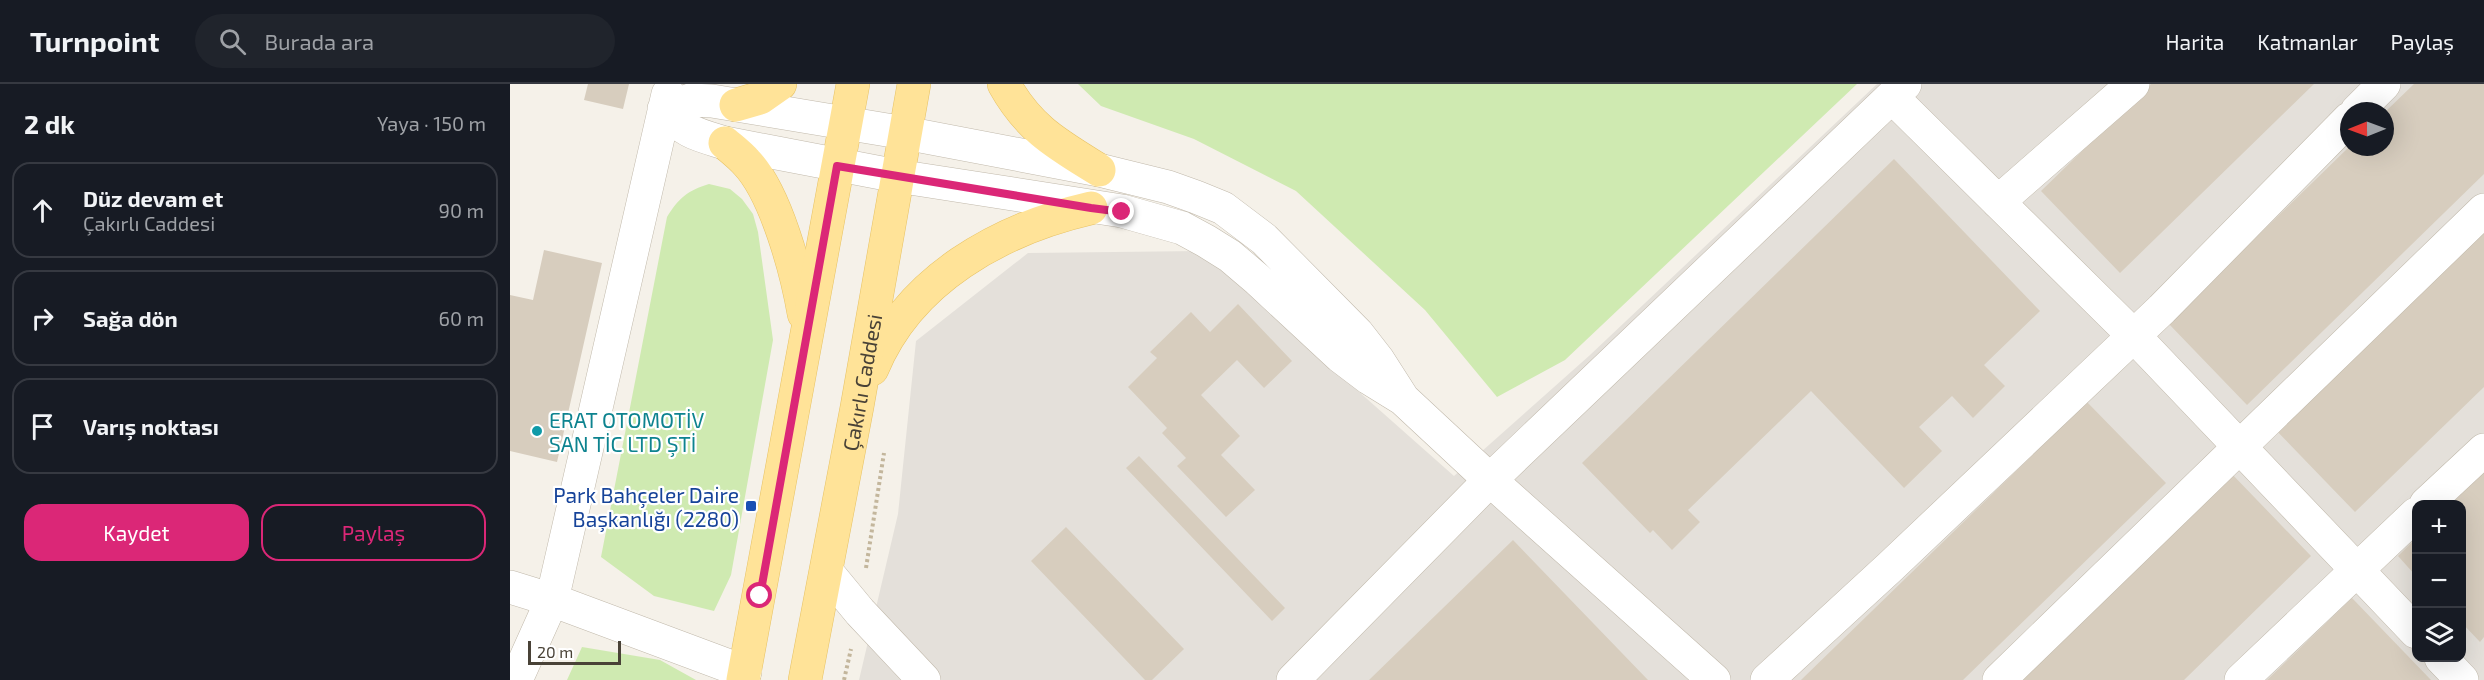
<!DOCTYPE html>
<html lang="tr">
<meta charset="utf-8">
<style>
body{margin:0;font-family:"Exo 2",sans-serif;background:#20242c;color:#f1f3f6}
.controls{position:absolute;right:18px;bottom:18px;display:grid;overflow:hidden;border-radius:12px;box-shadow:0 6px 24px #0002}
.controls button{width:54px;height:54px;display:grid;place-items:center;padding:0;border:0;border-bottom:2px solid #363941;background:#171b24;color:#f1f3f6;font:30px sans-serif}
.compass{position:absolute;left:1830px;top:18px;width:54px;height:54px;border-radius:50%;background:#171b24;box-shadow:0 6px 24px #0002;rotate:269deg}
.scale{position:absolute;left:18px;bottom:15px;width:93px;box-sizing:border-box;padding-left:6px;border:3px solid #494237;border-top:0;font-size:16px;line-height:21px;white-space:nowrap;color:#494237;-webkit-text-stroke:4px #fff;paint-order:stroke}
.stop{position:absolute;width:18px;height:18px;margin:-14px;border:4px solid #db2777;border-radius:50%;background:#fff}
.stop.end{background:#db2777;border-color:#fff;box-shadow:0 2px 6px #0008}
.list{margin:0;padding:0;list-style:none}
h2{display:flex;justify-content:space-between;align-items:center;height:78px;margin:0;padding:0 24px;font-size:26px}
h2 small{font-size:20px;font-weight:400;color:#9ea1a6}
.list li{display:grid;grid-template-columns:39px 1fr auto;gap:18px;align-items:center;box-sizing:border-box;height:96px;margin:0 12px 12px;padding:0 12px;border:2px solid #363941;border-radius:18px}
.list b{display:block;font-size:22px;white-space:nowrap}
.list p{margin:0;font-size:20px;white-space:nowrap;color:#9ea1a6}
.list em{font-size:20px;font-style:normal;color:#9ea1a6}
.actions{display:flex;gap:12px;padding:18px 24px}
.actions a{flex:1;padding:14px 0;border:2px solid #db2777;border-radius:18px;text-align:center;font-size:21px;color:#db2777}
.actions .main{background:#db2777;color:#fff}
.icon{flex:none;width:33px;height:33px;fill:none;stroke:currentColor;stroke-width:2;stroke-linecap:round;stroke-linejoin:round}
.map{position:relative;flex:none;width:1974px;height:596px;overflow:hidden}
header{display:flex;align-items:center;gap:36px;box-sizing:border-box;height:84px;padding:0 30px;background:#171b24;border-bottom:2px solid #363941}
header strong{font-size:28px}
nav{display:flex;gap:33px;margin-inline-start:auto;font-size:21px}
.search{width:420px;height:54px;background:#20242c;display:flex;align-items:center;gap:15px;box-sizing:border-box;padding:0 21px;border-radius:33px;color:#9ea1a6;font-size:22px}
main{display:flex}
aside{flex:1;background:#171b24}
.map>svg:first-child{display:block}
</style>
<header>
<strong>Turnpoint</strong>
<div class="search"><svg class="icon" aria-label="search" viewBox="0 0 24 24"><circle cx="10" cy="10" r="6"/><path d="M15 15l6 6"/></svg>Burada ara</div>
<nav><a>Harita</a><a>Katmanlar</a><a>Paylaş</a></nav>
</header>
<main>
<aside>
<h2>2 dk<small>Yaya · 150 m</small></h2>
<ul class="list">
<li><svg class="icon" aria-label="ahead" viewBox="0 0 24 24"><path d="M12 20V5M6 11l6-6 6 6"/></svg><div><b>Düz devam et</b><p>Çakırlı Caddesi</p></div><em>90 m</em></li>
<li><svg class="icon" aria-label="right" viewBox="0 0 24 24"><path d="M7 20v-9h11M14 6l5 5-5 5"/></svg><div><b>Sağa dön</b></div><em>60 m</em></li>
<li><svg class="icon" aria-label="arrive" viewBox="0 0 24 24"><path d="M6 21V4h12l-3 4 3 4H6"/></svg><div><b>Varış noktası</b></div></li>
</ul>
<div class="actions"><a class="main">Kaydet</a><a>Paylaş</a></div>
</aside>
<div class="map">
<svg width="1974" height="596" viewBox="0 0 1974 596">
<rect width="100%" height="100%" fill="#f5f1e9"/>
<path fill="#e4e0da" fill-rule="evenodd" d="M1367,0H1974V596H349L388,430L406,257L518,169L690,167L944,392L1080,271ZM1839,27H1875V63H1839ZM1906,420H1952V574H1906Z"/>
<path fill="#cfeab1" d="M568,0H1347L1055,276L987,313L915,226L786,107L684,55L591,22Z
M199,100L220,105L232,115L243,130L248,148L263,256L221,491L204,527L144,512L91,473L157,133C168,115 178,106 199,100Z
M72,563L150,576L186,596H57Z"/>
<path fill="#d7cdbe" d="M78,0H119L113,25L74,16Z
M1641,0H1804L1610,189L1531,107Z
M1904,0H1974V90L1737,321L1658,239L1839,63H1875V28Z
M1384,75L1530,227L1474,281L1495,302L1463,334L1442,312L1409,343L1432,367L1394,404L1301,307L1178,426L1190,438L1162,466L1143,446L1140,449L1072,379Z
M1974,134V303L1845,428L1761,341Z
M34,166L92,179L47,378L0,367V211L23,216Z
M728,220L782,277L754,304L727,276L691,311L730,352L711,371L745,406L716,433L667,382L676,374L652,349L657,344L618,303L647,274L640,268L681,228L700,248Z
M1577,318L1656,399L1453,596H1291Z
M629,372L775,524L762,537L616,384Z
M1719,387L1801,472L1674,596H1504Z
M1974,388V553L1970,558L1952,539V420H1941Z
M556,443L674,565L642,596H635L521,477Z
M1906,454V492L1888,472Z
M1003,456L1138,596H859Z
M1842,514L1921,596H1757Z"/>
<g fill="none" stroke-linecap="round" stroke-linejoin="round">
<g stroke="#c1b9ab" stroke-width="34">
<path id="minor" d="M1382,13L1624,252L1906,548
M1847,27L1874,0
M1488,118L1623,0
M893,315L868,276L847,249L754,155L713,124L686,113L658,103L589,86L395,49L202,17L180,16L154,25C176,49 185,50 215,59L387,92L612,127L672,144L696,157L720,172L747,195L830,272L859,294L893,315L980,396L1204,596
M1916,420L1974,366
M317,488L350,528L414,596
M0,503L42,516L235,588
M1931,574L1952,596
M6,596L42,516L158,10
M783,596L980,396L1395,0
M1257,596L1380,483L1652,225L1839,35
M1489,596L1974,126
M1731,596L1906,430"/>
</g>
<g stroke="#e7c264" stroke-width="34">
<g id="major">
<path d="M494,0C519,45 547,60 589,86"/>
<path d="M226,21L250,14L270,0"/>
<path d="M215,59C222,65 230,71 236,78C266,109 287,189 294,230"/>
<path d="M362,285C399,195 490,145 581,124"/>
<path d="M233,596L343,0"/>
<path id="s1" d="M295,596L347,323L404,0"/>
</g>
</g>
<path stroke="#c3b69c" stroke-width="4" stroke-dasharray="3 3" stroke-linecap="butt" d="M356,484L374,369
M334,596L341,565"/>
<use href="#minor" stroke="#fff" stroke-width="33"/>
<use href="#major" stroke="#ffe398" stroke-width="33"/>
</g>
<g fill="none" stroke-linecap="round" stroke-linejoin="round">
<path stroke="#db2777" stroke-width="8" d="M250,512L327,82L581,124L612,128"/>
</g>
<circle fill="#0f9aa8" stroke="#fff" stroke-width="2" cx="27" cy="347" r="6"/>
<rect fill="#1a4fb4" stroke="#fff" stroke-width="2" x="235" y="416" width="12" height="12" rx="3"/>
<g text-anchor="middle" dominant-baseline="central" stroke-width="4.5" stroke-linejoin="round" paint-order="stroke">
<g font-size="21" fill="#494237" stroke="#fff">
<text stroke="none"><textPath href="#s1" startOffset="303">Çakırlı Caddesi</textPath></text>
</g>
<g font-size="21" fill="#0d838f" stroke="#fff" text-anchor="start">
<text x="39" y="335">ERAT OTOMOTİV<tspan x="39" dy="24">SAN TİC LTD ŞTİ</tspan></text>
</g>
<g font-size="21" fill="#164399" stroke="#fff" text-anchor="end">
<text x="229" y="410">Park Bahçeler Dai̇re<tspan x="229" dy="24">Başkanlığı (2280)</tspan></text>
</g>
</g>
</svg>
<div class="controls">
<button>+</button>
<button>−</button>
<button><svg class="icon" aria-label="layers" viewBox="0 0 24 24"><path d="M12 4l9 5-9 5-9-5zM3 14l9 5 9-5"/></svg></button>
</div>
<svg class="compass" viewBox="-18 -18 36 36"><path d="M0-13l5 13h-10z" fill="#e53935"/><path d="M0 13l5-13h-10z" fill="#9ea1a6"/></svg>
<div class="scale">20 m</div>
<div class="stop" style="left:250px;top:512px"></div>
<div class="stop end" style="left:612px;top:128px"></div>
</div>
</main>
